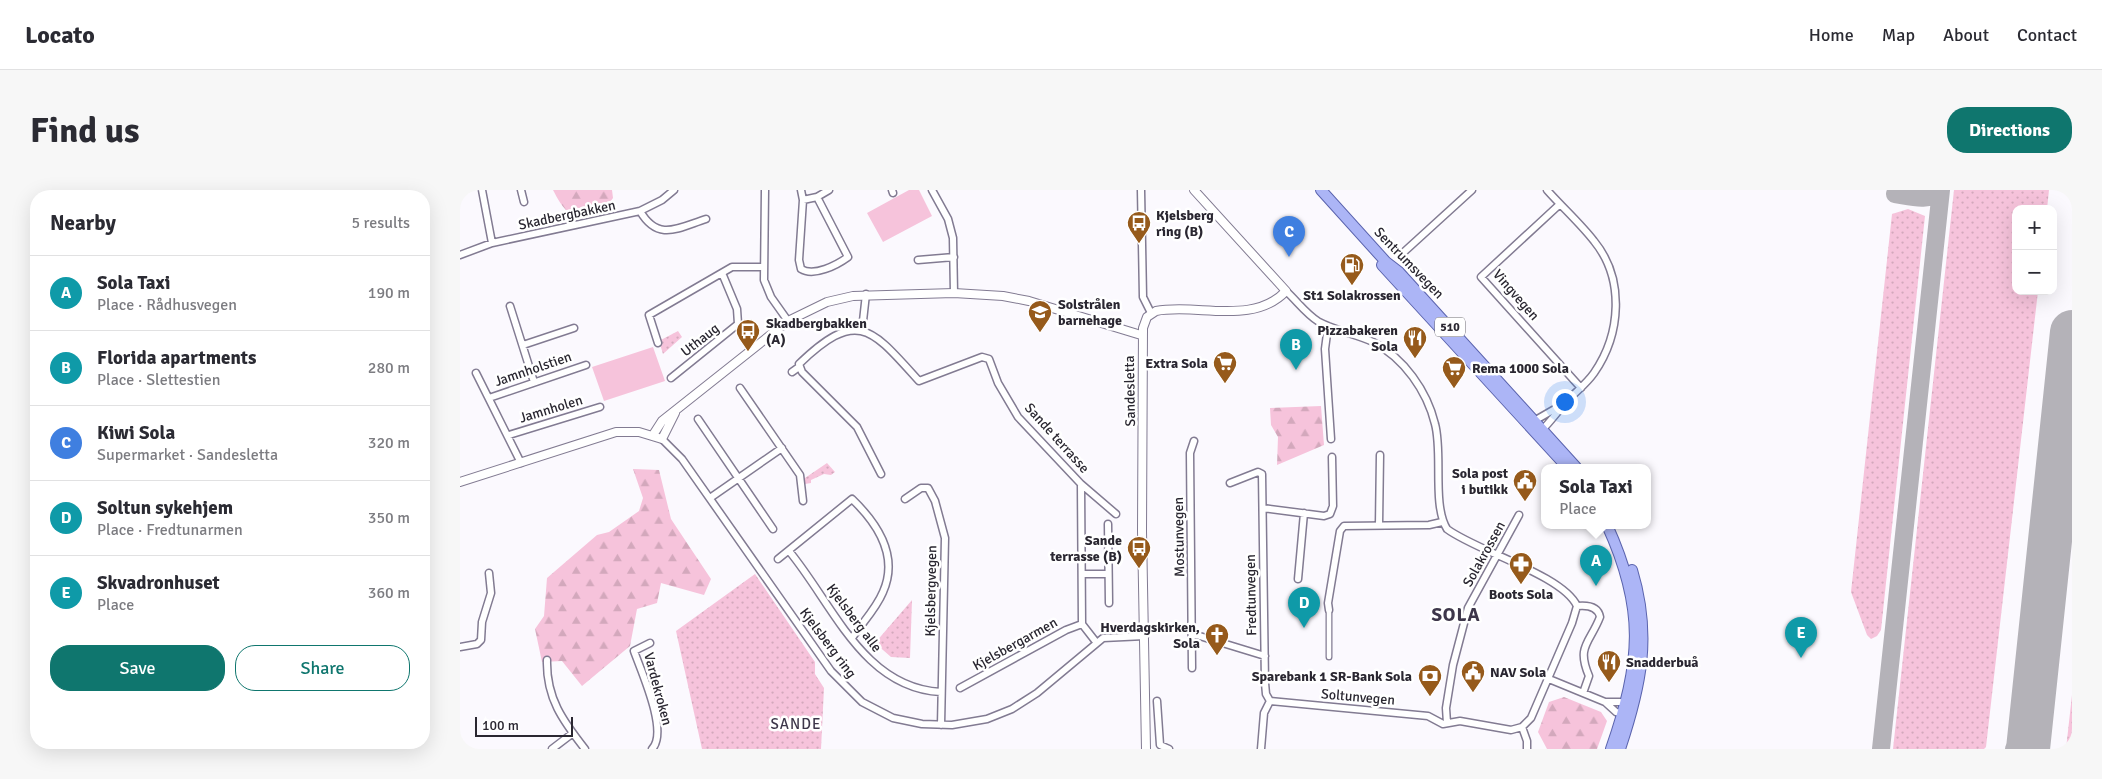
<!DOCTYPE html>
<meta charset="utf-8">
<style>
body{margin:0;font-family:Signika,sans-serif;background:#f7f7f7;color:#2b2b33}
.controls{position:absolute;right:15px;top:15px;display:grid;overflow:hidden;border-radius:10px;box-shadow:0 5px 20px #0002}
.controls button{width:45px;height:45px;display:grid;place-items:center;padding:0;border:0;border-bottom:1px solid #e1e1e2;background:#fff;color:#2b2b33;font:25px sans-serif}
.scale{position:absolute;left:15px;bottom:12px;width:98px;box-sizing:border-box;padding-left:5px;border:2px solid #2a2731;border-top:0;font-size:14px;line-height:18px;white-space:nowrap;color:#2a2731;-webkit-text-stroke:4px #fff;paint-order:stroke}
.you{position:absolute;left:1104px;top:211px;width:18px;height:18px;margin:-12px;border:4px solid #fff;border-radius:50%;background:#1a73e8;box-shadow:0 0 0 8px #1a73e833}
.badge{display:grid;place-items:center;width:32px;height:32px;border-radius:50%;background:#0f766e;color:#fff;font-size:16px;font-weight:700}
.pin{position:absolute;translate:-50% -41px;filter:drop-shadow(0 1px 2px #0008)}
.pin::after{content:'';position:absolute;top:26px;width:18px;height:15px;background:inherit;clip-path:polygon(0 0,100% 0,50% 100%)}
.popup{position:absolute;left:1081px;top:274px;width:110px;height:65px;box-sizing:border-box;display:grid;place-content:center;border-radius:10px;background:#fff;filter:drop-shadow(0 1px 4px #0005);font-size:16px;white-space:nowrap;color:#7c7c81}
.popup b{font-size:19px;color:#2b2b33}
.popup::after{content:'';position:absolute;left:50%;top:100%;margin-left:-10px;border:10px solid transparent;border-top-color:#fff}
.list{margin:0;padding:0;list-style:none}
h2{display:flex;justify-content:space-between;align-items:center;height:65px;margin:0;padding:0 20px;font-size:21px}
h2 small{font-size:16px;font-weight:400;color:#7c7c81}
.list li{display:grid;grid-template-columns:32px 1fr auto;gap:15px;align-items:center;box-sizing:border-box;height:75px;padding:0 20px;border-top:1px solid #e1e1e2}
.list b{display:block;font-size:19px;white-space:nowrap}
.list p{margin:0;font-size:16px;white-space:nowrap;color:#7c7c81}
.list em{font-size:16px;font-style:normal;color:#7c7c81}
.actions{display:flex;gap:10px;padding:15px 20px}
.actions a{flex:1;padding:11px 0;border:1px solid #0f766e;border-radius:20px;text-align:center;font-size:18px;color:#0f766e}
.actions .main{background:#0f766e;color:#fff}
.map{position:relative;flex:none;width:1612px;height:559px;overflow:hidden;border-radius:20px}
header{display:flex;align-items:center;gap:30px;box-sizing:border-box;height:70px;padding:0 25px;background:#fff;border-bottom:1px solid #e1e1e2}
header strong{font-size:24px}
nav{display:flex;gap:28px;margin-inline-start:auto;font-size:18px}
.intro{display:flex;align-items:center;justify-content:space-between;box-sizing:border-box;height:120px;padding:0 30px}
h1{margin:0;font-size:35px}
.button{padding:12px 22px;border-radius:20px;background:#0f766e;color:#fff;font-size:18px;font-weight:700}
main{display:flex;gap:30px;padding:0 30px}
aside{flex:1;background:#fff;border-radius:20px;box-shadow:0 5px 20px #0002}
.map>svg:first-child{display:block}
</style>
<header>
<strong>Locato</strong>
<nav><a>Home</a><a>Map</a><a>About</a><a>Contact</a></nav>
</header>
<div class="intro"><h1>Find us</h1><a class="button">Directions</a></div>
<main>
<aside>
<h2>Nearby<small>5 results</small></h2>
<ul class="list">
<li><span class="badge" style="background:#0f9aa8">A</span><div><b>Sola Taxi</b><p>Place · Rådhusvegen</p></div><em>190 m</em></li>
<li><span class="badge" style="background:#0f9aa8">B</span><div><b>Florida apartments</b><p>Place · Slettestien</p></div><em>280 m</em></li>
<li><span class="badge" style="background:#3f7fe0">C</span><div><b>Kiwi Sola</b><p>Supermarket · Sandesletta</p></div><em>320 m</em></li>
<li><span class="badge" style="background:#0f9aa8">D</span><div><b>Soltun sykehjem</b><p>Place · Fredtunarmen</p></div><em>350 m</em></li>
<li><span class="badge" style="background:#0f9aa8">E</span><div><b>Skvadronhuset</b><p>Place</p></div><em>360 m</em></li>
</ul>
<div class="actions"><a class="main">Save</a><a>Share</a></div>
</aside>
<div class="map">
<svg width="1612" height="559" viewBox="0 0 1612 559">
<defs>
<pattern id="green-dots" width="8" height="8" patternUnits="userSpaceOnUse" patternTransform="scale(1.25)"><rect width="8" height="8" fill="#f6c3db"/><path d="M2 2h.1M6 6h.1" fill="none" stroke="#d3a8bc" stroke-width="1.8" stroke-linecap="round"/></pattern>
<pattern id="forest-firs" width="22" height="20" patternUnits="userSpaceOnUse" patternTransform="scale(1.25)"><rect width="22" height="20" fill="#f6c3db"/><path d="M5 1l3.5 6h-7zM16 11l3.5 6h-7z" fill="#d3a8bc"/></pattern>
</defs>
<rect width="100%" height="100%" fill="#fbf9fe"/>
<path fill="url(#green-dots)" d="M1494,0H1589L1587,19H1556V101H1578L1526,557L1524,559H1433Z
M1448,19L1465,26L1421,440L1417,446L1411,449L1407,445L1391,402L1432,24Z
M218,141L222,147L203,164L199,151Z
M367,273L375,282L371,285L364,284L351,290V293L345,294V288Z
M295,384L355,472V484L364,498L361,559H242L216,441Z
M452,410L450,468L431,467L415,453Z
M1612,505V559H1606Z"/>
<path fill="url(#forest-firs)" d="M93,0H152L153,8L144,20C113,28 108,29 93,0Z
M861,216L864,255L817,275L818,247L811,235L810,218Z
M173,279L199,280L211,329L251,389L244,405L201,393L197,413L177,419L170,456L122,496L102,471L82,472L75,439L84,426L87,388L137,345L149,342L179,321L183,308Z
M1104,507L1141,522L1147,531L1137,559H1087L1078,542L1089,512Z"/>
<path fill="#f6c3db" d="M449,0H459L472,26L423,52L407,23Z
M193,157L205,191L144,211L132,177Z"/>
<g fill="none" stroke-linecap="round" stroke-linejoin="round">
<path stroke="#b4b2b8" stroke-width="18" d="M1435,4C1449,6 1470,13 1480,0
M1421,559L1481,0
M1554,559L1570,538"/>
<path stroke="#b4b2b8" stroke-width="44" d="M1568,559L1612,142"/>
<g stroke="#827b92" stroke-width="7">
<path id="pedestrian" d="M869,420V467"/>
</g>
<g stroke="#827b92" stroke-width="9">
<path id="minor" d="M22,0L32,53
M61,0L64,12
M305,0L304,90L311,107L328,131
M341,0L343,10L339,70L341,79C354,87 377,75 388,67L357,7
M432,0L433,3
M472,0L488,29L493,48L494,103
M681,0L683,107L691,123
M343,10L357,7L369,0
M1100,14L1021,87L1121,198
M180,21C198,52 218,38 246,29
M945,61L1012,0
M0,65L32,53L180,21L202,10L214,0
M458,70L494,67
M826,101C837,111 846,124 859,132C876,141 896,144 913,152C944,168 967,201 975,234C983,263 972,315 987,339C1016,361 1103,385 1117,416
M50,116L74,192
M868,136L865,159L871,249
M402,140L406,104
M198,153L189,125L272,77H303
M63,155L114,138
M332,182L339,177
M16,183L61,273
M211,188L278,134L277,119L262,83
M280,198L340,285L343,311
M29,208L126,175
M238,229L313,339
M1074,233V231L1107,212
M1079,240H1082C1092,230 1100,218 1110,208C1118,200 1127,193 1134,183C1161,144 1165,89 1134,51C1120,33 1102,17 1087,0
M49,245L140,217
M202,249L222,269L371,481L402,512L433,528L462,534L492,535L527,529L552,519L577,503L643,448L685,446
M421,284L397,237L342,182L339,174C398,117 412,139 459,191L522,167L529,169L538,193L558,227L621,294L622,434L636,452
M770,293L798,282L802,284L805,493L806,504L810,511
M621,294L656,324
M250,308L322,258
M445,309L461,298H468L475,311L485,348L481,535
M803,318L864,326L870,324L873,316L872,267
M648,334L649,413
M919,335L920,265
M329,361C373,414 403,498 481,502
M318,369L392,309C417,333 439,366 423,402C416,419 402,433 392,448
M623,384H648
M838,389L844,323
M1117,416C1127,415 1138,416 1140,427C1130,453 1116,456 1129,486L1123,503
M869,420L868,413L880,341L884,336L969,335L982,332
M733,444L805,466
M190,453L174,461C181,481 209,542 192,559
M0,457L17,454L21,450L22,432L31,403L29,383
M87,470C86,508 103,531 125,559
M732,478L730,263L734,251
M1089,489L1145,512L1156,522L1165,524
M500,498L606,440L622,434
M697,511L700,555L709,559
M810,511L968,526L983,534L1000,531L1051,540L1062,537L1071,528L1112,433L1117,416
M1145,512H1160L1168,515
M987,533L986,518L993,475L1008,418L1059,325
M1062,537L1067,551V559
M92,559L113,543
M801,559L804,523L810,511"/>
</g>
<g stroke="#827b92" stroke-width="10">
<path id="tertiary" d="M193,245L202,231L328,131L367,112L393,106L494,103L543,106L569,111L681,145
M0,292L156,242H179L202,249L215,223
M686,559L682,341L683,138L687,127L696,121C737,113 793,136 826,101L734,0"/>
</g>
<g stroke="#5a63ad" stroke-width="12">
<path id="primary" d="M861,0L926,72L939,82L1116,277
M922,75L1107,277
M1147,335C1186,420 1181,472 1151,559
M1160,559C1181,496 1192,446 1172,380"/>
</g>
<use href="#pedestrian" stroke="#fff" stroke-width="4.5"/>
<use href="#minor" stroke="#fff" stroke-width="6"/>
<use href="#tertiary" stroke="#fff" stroke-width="8"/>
<use href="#primary" stroke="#acb5f6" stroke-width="10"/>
</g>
<defs>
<g id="bus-pin" transform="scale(1.25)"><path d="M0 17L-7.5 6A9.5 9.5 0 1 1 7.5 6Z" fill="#965a1b" stroke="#fff"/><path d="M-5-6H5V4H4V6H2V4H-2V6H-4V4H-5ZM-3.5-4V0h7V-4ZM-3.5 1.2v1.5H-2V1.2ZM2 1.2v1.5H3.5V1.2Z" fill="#fff"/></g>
<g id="fuel-pin" transform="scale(1.25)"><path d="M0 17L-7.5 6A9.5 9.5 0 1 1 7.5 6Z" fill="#965a1b" stroke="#fff"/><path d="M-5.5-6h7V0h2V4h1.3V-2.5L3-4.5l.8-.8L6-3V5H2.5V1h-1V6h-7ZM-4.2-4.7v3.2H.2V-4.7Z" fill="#fff"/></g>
<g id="school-pin" transform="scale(1.25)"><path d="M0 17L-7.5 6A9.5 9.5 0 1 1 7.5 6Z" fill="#965a1b" stroke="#fff"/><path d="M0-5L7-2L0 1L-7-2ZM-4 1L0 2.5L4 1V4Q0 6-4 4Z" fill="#fff"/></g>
<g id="restaurant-pin" transform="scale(1.25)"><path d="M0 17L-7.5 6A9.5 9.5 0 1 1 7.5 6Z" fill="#965a1b" stroke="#fff"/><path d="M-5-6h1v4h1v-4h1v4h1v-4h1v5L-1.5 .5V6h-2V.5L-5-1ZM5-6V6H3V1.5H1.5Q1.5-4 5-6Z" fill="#fff"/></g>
<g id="supermarket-pin" transform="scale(1.25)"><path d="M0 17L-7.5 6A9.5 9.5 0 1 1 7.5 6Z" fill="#965a1b" stroke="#fff"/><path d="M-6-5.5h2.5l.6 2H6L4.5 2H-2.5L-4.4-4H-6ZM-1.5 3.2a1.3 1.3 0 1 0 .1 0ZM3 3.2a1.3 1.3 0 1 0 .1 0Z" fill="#fff"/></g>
<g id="civic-pin" transform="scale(1.25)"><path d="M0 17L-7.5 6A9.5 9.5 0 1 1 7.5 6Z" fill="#965a1b" stroke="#fff"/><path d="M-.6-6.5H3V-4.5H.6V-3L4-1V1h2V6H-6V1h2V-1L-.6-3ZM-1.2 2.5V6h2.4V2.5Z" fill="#fff"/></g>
<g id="pharmacy-pin" transform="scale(1.25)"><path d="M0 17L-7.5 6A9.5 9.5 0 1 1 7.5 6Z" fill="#965a1b" stroke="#fff"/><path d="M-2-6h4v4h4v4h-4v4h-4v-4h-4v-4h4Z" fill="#fff"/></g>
<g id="church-pin" transform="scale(1.25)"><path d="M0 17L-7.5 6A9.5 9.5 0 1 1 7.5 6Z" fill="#965a1b" stroke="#fff"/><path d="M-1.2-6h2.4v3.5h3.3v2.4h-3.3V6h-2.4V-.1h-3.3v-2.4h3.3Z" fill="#fff"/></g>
<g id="bank-pin" transform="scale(1.25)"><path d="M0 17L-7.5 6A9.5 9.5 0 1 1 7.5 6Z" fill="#965a1b" stroke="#fff"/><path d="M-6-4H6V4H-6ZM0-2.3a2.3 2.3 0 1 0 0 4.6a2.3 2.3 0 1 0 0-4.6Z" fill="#fff"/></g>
</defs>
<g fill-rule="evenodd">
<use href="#bus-pin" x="679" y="33"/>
<use href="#fuel-pin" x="892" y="75"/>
<use href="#school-pin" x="580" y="122"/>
<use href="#bus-pin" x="288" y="141"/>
<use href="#restaurant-pin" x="955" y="148"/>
<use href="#supermarket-pin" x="765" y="173"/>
<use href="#supermarket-pin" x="994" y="178"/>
<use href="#civic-pin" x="1065" y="291"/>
<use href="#bus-pin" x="679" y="358"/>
<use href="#pharmacy-pin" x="1061" y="374"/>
<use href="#church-pin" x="757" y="445"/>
<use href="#restaurant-pin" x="1149" y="472"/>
<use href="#civic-pin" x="1013" y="482"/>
<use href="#bank-pin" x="970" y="486"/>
</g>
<g text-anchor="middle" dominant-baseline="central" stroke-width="5" stroke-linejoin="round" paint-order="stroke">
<rect fill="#fff" stroke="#6a686f" stroke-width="1" x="975" y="127.5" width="30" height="19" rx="4"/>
<g font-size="12" font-weight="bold" fill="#2a2731">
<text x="990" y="137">510</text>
</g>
<g font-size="14" fill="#2a2731" stroke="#fff">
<text transform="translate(107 25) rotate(-12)">Skadbergbakken</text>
<text transform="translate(949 73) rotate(46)">Sentrumsvegen</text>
<text transform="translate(1056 105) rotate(49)">Vingvegen</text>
<text transform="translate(240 150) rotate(-38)">Uthaug</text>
<text transform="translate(73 179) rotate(-19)">Jamnholstien</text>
<text transform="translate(670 201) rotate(-91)">Sandesletta</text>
<text transform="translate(91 219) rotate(-17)">Jamnholen</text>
<text transform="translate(597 248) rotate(48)">Sande terrasse</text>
<text transform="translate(719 347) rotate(-91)">Mostunvegen</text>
<text transform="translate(1024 364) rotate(-61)">Solakrossen</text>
<text transform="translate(471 401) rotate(-89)">Kjelsbergvegen</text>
<text transform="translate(791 405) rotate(-91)">Fredtunvegen</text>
<text transform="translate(394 428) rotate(53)">Kjelsberg alle</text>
<text transform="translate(368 453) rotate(53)">Kjelsberg ring</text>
<text transform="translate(555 454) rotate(-29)">Kjelsbergarmen</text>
<text transform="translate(198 499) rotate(75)">Vardekroken</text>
<text transform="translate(898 507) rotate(5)">Soltunvegen</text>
</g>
<g font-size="14" font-weight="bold" fill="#2a2731" stroke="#fff" text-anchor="start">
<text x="696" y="25">Kjelsberg<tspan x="696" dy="16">ring (B)</tspan></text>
<text x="892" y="105" text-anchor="middle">St1 Solakrossen</text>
<text x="598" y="114">Solstrålen<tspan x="598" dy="16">barnehage</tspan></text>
<text x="306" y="133">Skadbergbakken<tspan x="306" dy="16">(A)</tspan></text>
<text x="938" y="140" text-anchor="end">Pizzabakeren<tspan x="938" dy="16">Sola</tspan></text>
<text x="748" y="173" text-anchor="end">Extra Sola</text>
<text x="1012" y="178">Rema 1000 Sola</text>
<text x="1048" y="283" text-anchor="end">Sola post<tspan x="1048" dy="16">i butikk</tspan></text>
<text x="662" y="350" text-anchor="end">Sande<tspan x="662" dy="16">terrasse (B)</tspan></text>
<text x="1061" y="404" text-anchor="middle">Boots Sola</text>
<text x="740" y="437" text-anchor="end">Hverdagskirken,<tspan x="740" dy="16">Sola</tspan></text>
<text x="1166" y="472">Snadderbuå</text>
<text x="1030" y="482">NAV Sola</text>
<text x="952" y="486" text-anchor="end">Sparebank 1 SR-Bank Sola</text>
</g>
<g font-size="15" letter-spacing="1" fill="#3d364a" stroke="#fff">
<text x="336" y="534">SANDE</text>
</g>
<g font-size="19" font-weight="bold" letter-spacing="1" fill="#3d364a" stroke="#fff">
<text x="996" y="425">SOLA</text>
</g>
</g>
</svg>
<div class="controls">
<button>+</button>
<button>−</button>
</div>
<div class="scale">100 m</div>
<div class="you"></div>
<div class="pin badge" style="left:1136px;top:396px;background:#0f9aa8">A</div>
<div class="popup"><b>Sola Taxi</b>Place</div>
<div class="pin badge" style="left:836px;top:180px;background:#0f9aa8">B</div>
<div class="pin badge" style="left:829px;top:67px;background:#3f7fe0">C</div>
<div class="pin badge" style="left:844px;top:438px;background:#0f9aa8">D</div>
<div class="pin badge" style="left:1341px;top:468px;background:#0f9aa8">E</div>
</div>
</main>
